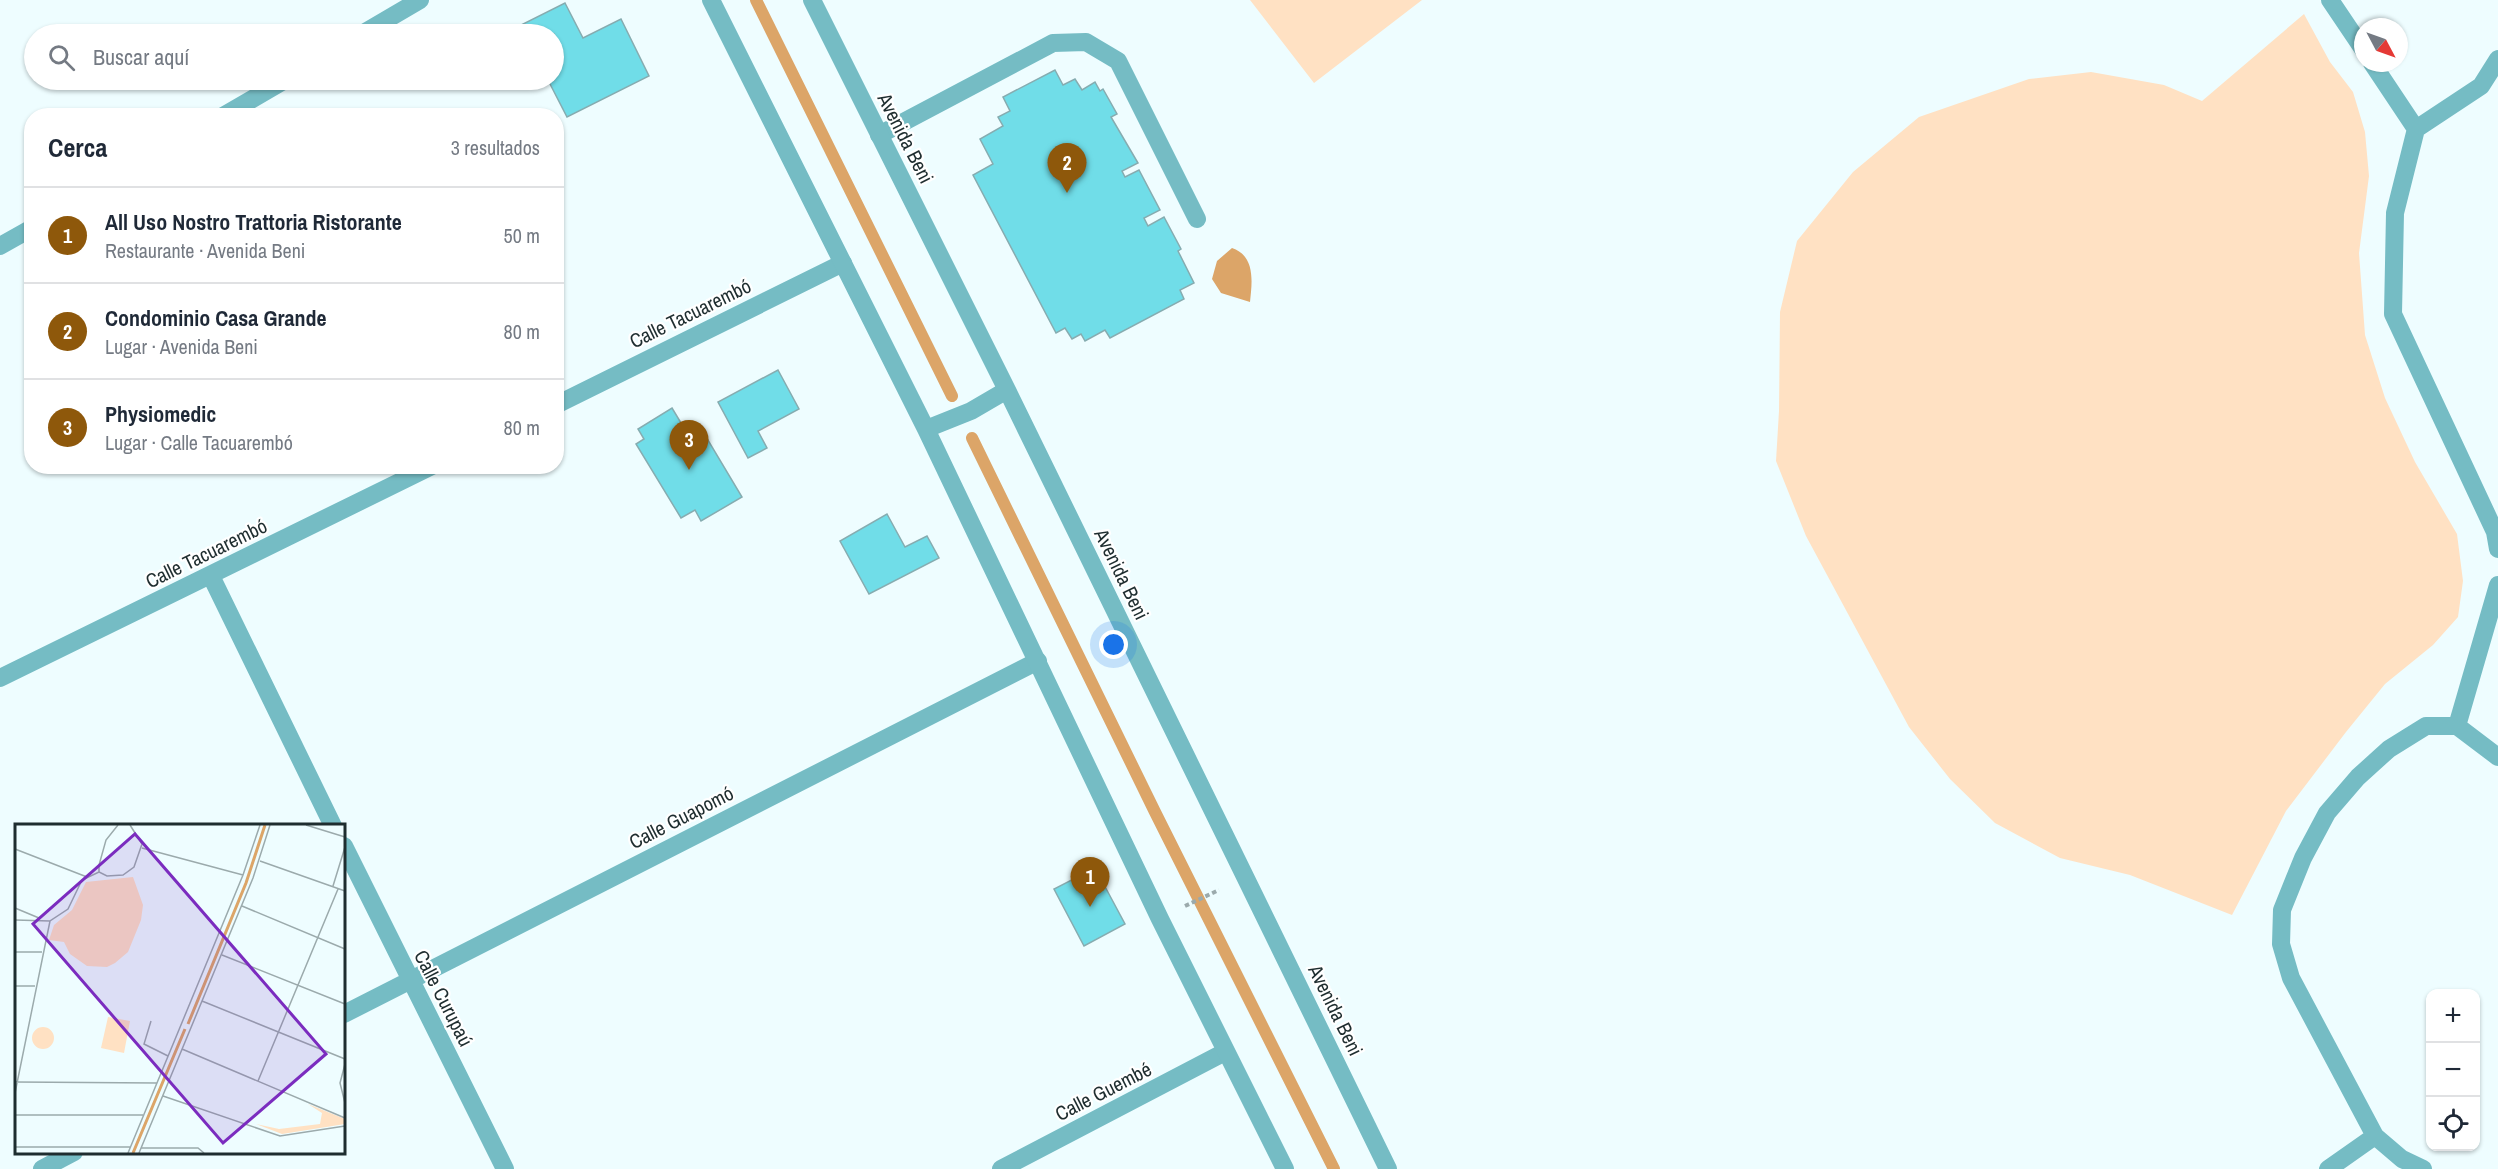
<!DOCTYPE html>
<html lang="es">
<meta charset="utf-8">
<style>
body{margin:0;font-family:"Archivo Narrow",sans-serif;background:#f6f6f7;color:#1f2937}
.controls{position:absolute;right:18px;bottom:18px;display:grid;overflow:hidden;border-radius:12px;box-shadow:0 2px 4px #0004}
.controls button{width:54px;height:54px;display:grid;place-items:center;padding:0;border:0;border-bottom:2px solid #e0e1e3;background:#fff;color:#1f2937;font:30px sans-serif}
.compass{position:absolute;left:2354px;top:18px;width:54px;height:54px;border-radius:50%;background:#fff;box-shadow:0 2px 4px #0004;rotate:131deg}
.you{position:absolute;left:1114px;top:645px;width:21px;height:21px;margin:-15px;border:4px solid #fff;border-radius:50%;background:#1a73e8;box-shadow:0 0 0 9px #1a73e833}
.badge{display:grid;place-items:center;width:39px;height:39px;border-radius:50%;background:#8e580b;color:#fff;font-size:20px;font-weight:700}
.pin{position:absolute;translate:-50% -50px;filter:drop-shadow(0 2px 3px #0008)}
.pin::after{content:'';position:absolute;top:32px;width:21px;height:18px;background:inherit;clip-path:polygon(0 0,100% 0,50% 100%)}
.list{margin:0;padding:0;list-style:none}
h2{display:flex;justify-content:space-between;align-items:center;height:78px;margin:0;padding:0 24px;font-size:26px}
h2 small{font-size:20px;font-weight:400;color:#747a83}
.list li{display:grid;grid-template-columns:39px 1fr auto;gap:18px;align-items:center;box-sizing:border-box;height:96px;padding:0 24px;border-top:2px solid #e0e1e3}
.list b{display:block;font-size:22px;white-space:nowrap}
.list p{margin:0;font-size:20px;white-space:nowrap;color:#747a83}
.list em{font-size:20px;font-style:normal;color:#747a83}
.icon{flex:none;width:33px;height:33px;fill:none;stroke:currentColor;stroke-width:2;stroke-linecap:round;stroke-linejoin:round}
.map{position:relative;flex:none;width:2498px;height:1169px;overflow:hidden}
.search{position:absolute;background:#fff;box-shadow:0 2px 4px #0004;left:24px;top:24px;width:540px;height:66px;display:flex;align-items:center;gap:15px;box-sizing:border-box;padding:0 21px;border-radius:33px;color:#747a83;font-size:22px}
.panel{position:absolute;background:#fff;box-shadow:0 2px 4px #0004;left:24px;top:108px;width:540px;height:366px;border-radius:24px}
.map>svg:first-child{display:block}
</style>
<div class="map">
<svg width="2498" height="1169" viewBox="0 0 2498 1169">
<rect width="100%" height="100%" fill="#eefdff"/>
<path fill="#ffe1c3" d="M1250,0H1422L1314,83Z
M2304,14L2330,62L2353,92L2365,132L2369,176L2359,253L2365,335L2385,398L2415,462L2457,534L2463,581L2458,617L2433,645L2385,684L2346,732L2286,811L2232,915L2130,875L2060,858L1995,823L1950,779L1909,727L1806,536L1776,461L1779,411L1780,312L1797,241L1853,172L1919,117L2029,79L2091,72L2164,85L2202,101Z"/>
<path fill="#dca568" d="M1232,248C1256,256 1252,283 1250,302L1221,293L1212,279L1217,261Z"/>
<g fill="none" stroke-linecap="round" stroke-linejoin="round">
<path stroke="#dca568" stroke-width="12" d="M756,0L952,396
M972,438L1155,812L1334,1169"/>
</g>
<path fill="#70dde8" stroke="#86acb0" stroke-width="1.5" d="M565,3L583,38L621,19L649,76L567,117L548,80H554V34H526L521,25Z
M1055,70L1063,85L1075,79L1082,90L1095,82L1100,91L1103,89L1117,114L1111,117L1138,163L1122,171L1125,177L1139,170L1160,210L1144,218L1148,226L1164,217L1181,249L1178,251L1194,283L1180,290L1184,299L1110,338L1105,330L1085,341L1081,334L1072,339L1065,328L1056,333L973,175L993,164L980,139L1003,126L998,117L1010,111L1003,97Z
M778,370L799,409L758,431L767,448L748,458L718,402Z
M672,408L687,433L699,425L742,497L701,521L695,510L681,518L636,444L644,439L638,429Z
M887,514L905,547L927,536L939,558L869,594L840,541Z
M1095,868L1125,924L1084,946L1054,889Z"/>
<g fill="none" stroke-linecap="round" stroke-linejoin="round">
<path stroke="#9baaac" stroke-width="4" stroke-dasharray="4.5 3" stroke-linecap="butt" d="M1185,906L1219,890"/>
<path stroke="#75bcc4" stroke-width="18" d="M2330,0L2363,49
M362,34L420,0
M2372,63L2416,129L2395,213L2393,314L2495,532L2498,549
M223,116L285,80
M2416,129L2481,86L2498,59
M879,135L1053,43L1086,42L1118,61L1197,219
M0,246L32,228
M556,405L843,263
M211,576L333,826
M0,678L432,466
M2457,726L2498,585
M344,846L505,1169
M344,1014L1038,661
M42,1169L74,1152
M1001,1169L1225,1052
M2328,1169L2375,1136
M2423,1169L2402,1159L2375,1136L2291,978L2281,944L2282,910L2303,858L2327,813L2358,777L2389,749L2426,726H2457L2498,757"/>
<path stroke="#75bcc4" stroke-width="18" d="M711,0L926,429L1160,919L1285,1169
M812,0L1007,390L1388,1169
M926,429L971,411L1007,390"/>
</g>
<g text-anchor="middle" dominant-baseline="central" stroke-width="4.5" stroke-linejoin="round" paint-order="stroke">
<g font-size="20" fill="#1e2d2f" stroke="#fff">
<text transform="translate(906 138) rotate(63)">Avenida Beni</text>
<text transform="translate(690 313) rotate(-26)">Calle Tacuarembó</text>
<text transform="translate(206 553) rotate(-26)">Calle Tacuarembó</text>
<text transform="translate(1122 574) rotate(64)">Avenida Beni</text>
<text transform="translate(681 817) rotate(-27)">Calle Guapomó</text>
<text transform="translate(444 998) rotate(63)">Calle Curupaú</text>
<text transform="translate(1336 1010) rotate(64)">Avenida Beni</text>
<text transform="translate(1103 1091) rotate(-27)">Calle Guembé</text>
</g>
</g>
<g transform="translate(15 824)">
<rect width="330" height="330" fill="#eefdff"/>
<path d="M118,53L128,81L126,96L113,128L100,139L92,143L72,142L55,130L49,118L34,116L39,101L57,86L71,58ZM93,193L115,197L109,229L86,224ZM17 214a11 11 0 1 1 22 0a11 11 0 1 1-22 0ZM293,280L330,295V300L267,310L241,300L264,305L305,300L307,289Z" fill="#ffe1c3"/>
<path fill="none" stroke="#dca568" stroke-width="3" d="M173,200L231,59L250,1M118,329L170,205"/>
<path fill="none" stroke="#9baaac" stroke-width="1.5" d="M103,1L91,16L84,41V48L92,52L108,51L119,43L127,20L115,1M291,1L330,13M127,24L228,51M0,25L72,53M245,37L330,67M318,62L330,23M227,82L330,125M0,84L24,94M0,96L35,97M0,128H27M207,131L330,180M0,162H20M187,177L330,235M136,197L129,220L153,232M167,225L330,294M330,240L325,259L330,279M243,257L323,65M0,258L142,259M0,269L35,97L53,85L67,56L84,48M148,272L265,312L330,302M0,291H128M0,323H116M126,324H183L189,329M113,329L228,51L245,1M124,329L238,54L255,1"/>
<path fill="#7b2cbf" fill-opacity="0.15" stroke="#7b2cbf" stroke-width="3" d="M120,10L311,230L208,319L18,100Z"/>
<rect width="330" height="330" fill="none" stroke="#1e2d2f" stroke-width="3"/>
</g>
</svg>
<div class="controls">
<button>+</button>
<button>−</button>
<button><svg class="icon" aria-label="locate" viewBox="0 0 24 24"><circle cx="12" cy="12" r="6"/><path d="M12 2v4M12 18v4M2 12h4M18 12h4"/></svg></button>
</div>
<svg class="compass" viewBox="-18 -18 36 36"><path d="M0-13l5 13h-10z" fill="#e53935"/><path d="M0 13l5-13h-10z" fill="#747a83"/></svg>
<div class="you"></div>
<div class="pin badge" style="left:1090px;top:907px">1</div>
<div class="pin badge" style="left:1067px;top:193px">2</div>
<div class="pin badge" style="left:689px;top:470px">3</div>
<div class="search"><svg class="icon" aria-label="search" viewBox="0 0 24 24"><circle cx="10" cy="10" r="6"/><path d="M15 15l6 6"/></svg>Buscar aquí</div>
<section class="panel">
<h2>Cerca<small>3 resultados</small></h2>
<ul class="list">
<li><span class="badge">1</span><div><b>All Uso Nostro Trattoria Ristorante</b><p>Restaurante · Avenida Beni</p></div><em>50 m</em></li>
<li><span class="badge">2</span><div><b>Condominio Casa Grande</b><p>Lugar · Avenida Beni</p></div><em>80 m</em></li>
<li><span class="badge">3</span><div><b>Physiomedic</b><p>Lugar · Calle Tacuarembó</p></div><em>80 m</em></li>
</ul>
</section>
</div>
